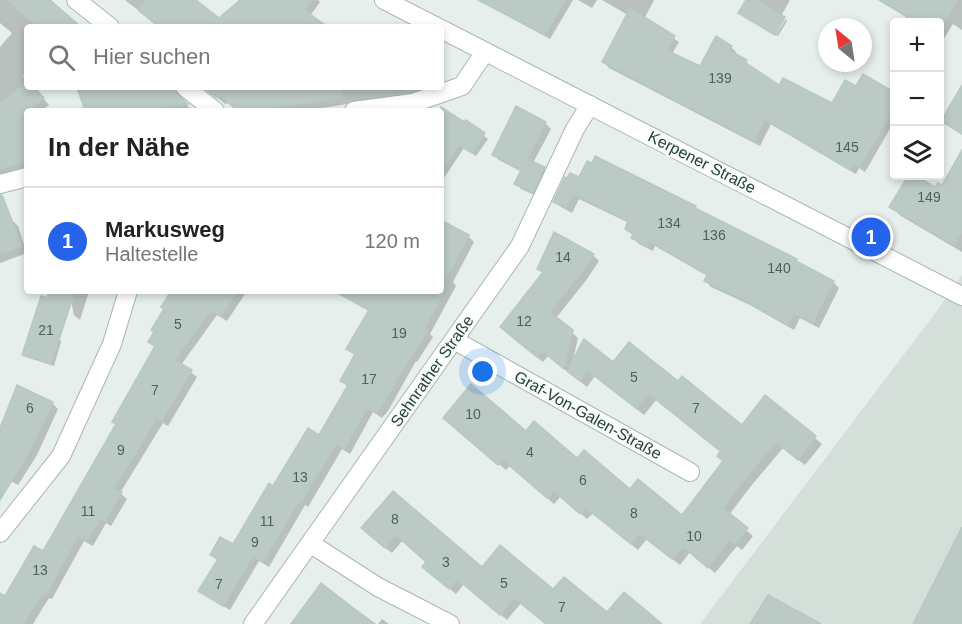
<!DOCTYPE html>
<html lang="de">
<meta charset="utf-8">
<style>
body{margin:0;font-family:Helvetica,sans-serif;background:#f6f6f6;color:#222}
.controls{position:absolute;right:18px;top:18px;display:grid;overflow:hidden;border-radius:6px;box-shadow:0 3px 9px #0003}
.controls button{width:54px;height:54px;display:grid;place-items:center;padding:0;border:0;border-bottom:2px solid #e0e0e0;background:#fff;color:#222;font:30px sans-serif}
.compass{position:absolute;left:818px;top:18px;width:54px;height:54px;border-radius:50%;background:#fff;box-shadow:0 3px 9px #0003;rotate:330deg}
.you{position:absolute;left:483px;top:372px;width:21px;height:21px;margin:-15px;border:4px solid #fff;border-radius:50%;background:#1a73e8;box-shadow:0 0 0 9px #1a73e833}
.badge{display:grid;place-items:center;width:39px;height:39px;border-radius:50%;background:#2563eb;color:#fff;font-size:20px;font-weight:700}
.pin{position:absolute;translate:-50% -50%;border:3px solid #fff;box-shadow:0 2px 6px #0006}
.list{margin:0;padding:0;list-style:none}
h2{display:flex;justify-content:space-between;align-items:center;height:78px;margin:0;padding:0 24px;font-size:26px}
h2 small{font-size:20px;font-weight:400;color:#767676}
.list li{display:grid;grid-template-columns:39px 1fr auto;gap:18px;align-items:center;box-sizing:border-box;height:108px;padding:0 24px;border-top:2px solid #e0e0e0}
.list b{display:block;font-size:22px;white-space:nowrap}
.list p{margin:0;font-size:20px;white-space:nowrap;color:#767676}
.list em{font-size:20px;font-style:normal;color:#767676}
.icon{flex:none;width:33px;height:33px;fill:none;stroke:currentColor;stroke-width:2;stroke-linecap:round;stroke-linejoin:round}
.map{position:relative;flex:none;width:962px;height:624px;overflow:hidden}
.search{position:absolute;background:#fff;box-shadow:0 3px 9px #0003;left:24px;top:24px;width:420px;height:66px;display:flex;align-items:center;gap:15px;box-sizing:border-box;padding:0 21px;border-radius:6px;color:#767676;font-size:22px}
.panel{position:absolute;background:#fff;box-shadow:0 3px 9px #0003;left:24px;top:108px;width:420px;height:186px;border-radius:6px}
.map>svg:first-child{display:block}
</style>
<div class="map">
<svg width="962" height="624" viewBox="0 0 962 624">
<rect width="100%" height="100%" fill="#e6efeb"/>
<path fill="#d4dfda" d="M962,275V624H700L936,312Z"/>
<path fill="#0003" d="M0,0H48L79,27H27V71L23,76L27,81V87H33L49,105L42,111H27V124L14,135L27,132V169L0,177V47L12,33L0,23Z
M125,0H193L221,27H160Z
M276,0H318L320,2L310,16L324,27H259Z
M478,0H573L550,39Z
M578,0H597L592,8Z
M602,0H654L644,19L679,42L672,54L700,68L731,47L736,52L735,55L780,87L832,105L857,88L864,76L894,94V122L865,172L859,168L856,174L771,124L760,146L609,68L604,62L628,15Z
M748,0H790L781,16Z
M878,0H962V30L953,24L943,40L940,38V22H914Z
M786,19L787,21L778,36L776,35Z
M78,87H173L180,94L183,102L192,110L86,111Z
M205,87H430L427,91L304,111H239L230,103L225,104Z
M441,108L465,124L466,122L488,139L476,156L464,148L442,181L441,111H439Z
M545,123L551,129L533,163L544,169L549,174L539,197L521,189L516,183L522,172L499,160L493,154Z
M962,153V252L901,216L891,207L910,176L935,189L942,187Z
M565,179L695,207L701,213L796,261L833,282L839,288L819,328L800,318L794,330L750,305L711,287L706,281L708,276L655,246L653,251L639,244L633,238L634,235L626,229L629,223L579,199L572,213L561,207L555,202Z
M11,219L18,226L27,253L0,263V224Z
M441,222L468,236L474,242L453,282L456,286L430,334L433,337L417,362L416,361L388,411L382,418L373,412L350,454L342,449L308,507L305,505L269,567L259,561L230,610L206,596L200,590L218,561L211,554L233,546L274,488L320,437L348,387L342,381L356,356L348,349L370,312L358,305L353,300L358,291H441Z
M593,255L599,261L587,279L556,318L578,338L573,360L613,365L679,383L742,427L766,397L822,444L805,465L783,448L751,486L729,515L753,536L742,550L737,546L715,573L690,552L680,565L647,539L638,550L593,513L587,519L561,496L554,504L511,465L506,470L451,424L526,433L682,518L725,462L722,452L657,399L644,415L595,376L587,387L548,356L543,362L508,333L544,274L539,269Z
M69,291H89L80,320L74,315Z
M173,291H247L227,321L217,315L181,365L197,377L168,426L163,423L120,493L127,499L111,526L106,523L93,546L84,541L52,599L49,598L33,624H0V607L44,553L117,425L156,348L150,342Z
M44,299L61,342L54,366L26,357L23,354Z
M52,403L58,409L37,455L18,485L4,477L0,484V426L2,427Z
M394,493L482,570L554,591L607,614L656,624H547L521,603L507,620L464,584L456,594L430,573L428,562L403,540L392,553L369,535Z
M382,619L389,624H378Z"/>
<path fill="#bbcac4" stroke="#b8c9c2" stroke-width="1.5" d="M7,0H50L81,27H38Z
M146,0H196L219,18L240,0H312L304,10L328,27H159L138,10Z
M478,0H565L545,35Z
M746,0H757L785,17L775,35L738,13Z
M880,0H957L944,22H904L908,16Z
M630,8L675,36L666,50L700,66L716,36L732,46L729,50L747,60L746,63L779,85L783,78L832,103L845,80L856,86L863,74L894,92V108L860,167L854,164L850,170L765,120L754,141L602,62Z
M27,81V87H34L44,98L21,117L27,124V161L0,169V104Z
M962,85V134L941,121Z
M77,87H174L178,95L188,104L163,108L164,111H85Z
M203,87H342V97L261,111H238L222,97L217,98Z
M516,106L546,122L527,159L545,167L533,192L514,184L521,170L492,155Z
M441,107L464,122L466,120L485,133L472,153L459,145L441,173Z
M962,150V232L954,245L889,207L908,176H916L935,187L938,183L942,185Z
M595,156L696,206L695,208L797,259L796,261L834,281L813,323L794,313L788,326L742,299L704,281L707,275L649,241L647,246L631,238L633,234L625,229L628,221L573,194L566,208L553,202L565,177L567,178L570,173L579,177L587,161L592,163Z
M0,195H2L22,246L0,254Z
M441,220L469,235L441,288Z
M554,232L594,254L581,273L550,312L573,330L564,369L542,351L537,357L500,327L543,272L537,269Z
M49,291H75L51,364L22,355L41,296L47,298Z
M171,291H238L221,316L211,310L175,360L192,370L162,421L157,418L114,488L122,492L105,521L100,518L87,542L78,536L46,595L43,593L23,624H0V593L5,596L34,546L43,551L105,443L116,424L112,422L155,346L148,342L154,332L151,330L164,309L161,307Z
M334,291H445L424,329L428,330L411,358L410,357L382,405L376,413L367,408L344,449L336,444L301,502L299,501L263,562L253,556L223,606L198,591L218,559L210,555L220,537L233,544L269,483L273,486L308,428L319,435L348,385L340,381L355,354L346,349L369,310Z
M584,339L613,362L629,342L678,381L682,376L742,425L765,395L816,436L798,460L776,442L745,479L723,508L748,528L735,544L729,540L708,568L683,547L672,559L640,534L631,544L585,507L580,514L554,491L547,498L503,460L498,465L443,418L471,384L526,431L534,421L577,458L584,450L630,489L638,479L682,515L723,461L717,456L720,451L649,394L637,409L588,371L580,381L567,371Z
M17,385L53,402L31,449L0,500V428Z
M393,491L482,567L500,545L553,589L564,577L607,612L624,592L662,624H546L514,598L500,615L457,579L449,589L422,567L426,562L396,535L385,548L361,528Z
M962,527V624H913Z
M321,583L352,607L375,624H291Z
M768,595L821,624H750Z"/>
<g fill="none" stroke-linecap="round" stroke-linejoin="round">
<g stroke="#a8b8b2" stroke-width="20">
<path id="minor" d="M76,0L110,27
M185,87L215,111
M354,111L413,103L462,86L485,52
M0,184L27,177
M454,340L690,472
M0,533L61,456L112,344L128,291
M311,544L378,587L450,624
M253,624L520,246L575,129L590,105"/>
</g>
<g stroke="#a8b8b2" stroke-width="20">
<path id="tertiary" d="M384,0L437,27
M441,29L962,296"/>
</g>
<use href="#minor" stroke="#fff" stroke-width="18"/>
<use href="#tertiary" stroke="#fff" stroke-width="18"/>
</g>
<g text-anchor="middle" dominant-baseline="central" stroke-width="5" stroke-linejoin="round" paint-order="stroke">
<g font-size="14" fill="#4a645c">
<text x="720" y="78">139</text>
<text x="847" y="147">145</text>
<text x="929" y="197">149</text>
<text x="669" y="223">134</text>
<text x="714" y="235">136</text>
<text x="563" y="257">14</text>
<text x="779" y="268">140</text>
<text x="524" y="321">12</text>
<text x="178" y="324">5</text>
<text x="46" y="330">21</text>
<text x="399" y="333">19</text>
<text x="634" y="377">5</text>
<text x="369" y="379">17</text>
<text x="155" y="390">7</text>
<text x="30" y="408">6</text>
<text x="696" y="408">7</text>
<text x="473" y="414">10</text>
<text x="121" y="450">9</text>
<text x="530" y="452">4</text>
<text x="300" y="477">13</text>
<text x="583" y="480">6</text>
<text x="88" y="511">11</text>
<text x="634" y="513">8</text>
<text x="395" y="519">8</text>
<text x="267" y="521">11</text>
<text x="694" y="536">10</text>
<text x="255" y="542">9</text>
<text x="446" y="562">3</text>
<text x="40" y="570">13</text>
<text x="504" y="583">5</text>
<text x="219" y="584">7</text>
<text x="562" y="607">7</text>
</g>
<g font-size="16" fill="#24423a" stroke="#f7fbf9">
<text transform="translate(702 162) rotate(27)">Kerpener Straße</text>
<text transform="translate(432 371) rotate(-55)">Sehnrather Straße</text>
<text transform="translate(588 415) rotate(29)">Graf-Von-Galen-Straße</text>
</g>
</g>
</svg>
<div class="controls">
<button>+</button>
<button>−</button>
<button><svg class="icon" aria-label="layers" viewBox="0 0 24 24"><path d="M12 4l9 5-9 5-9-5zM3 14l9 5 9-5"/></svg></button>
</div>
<svg class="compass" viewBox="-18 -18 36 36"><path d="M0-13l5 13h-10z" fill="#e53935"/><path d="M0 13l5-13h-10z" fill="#767676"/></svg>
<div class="you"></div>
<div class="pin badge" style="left:871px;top:237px">1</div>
<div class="search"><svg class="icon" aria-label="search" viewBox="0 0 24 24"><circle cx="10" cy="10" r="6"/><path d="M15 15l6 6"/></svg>Hier suchen</div>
<section class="panel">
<h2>In der Nähe<small></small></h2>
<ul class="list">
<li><span class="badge">1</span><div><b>Markusweg</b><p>Haltestelle</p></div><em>120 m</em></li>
</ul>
</section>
</div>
